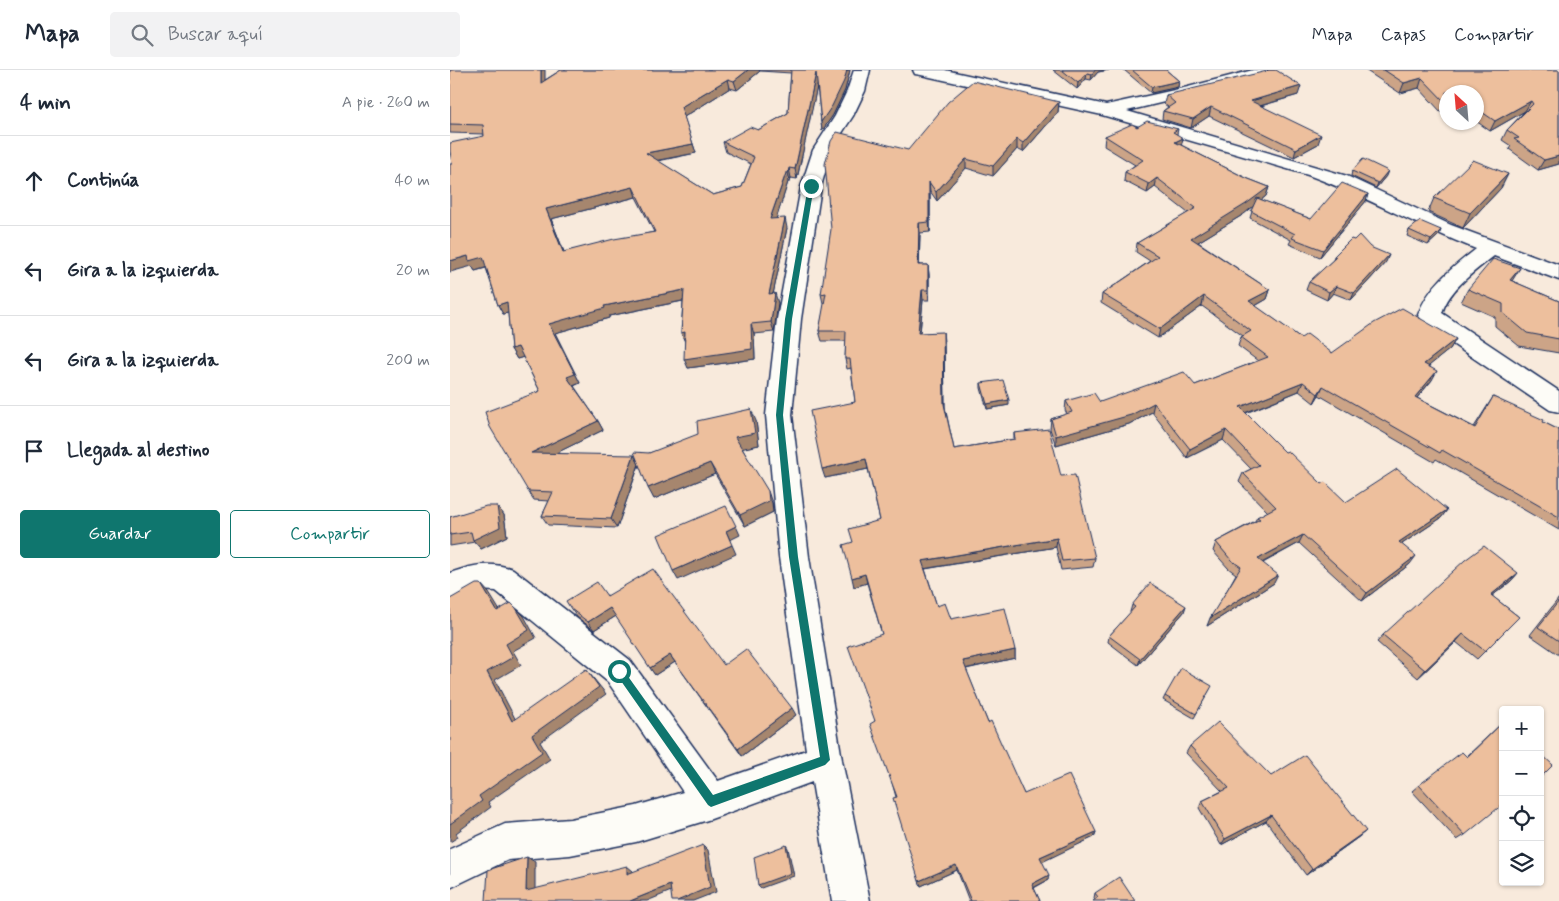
<!DOCTYPE html>
<html lang="es">
<meta charset="utf-8">
<style>
body{margin:0;font-family:Mynerve,sans-serif;background:#f2f2f3;color:#1f2937}
.controls{position:absolute;right:15px;bottom:15px;display:grid;overflow:hidden;border-radius:5px;box-shadow:0 1px 4px #0004}
.controls button{width:45px;height:45px;display:grid;place-items:center;padding:0;border:0;border-bottom:1px solid #e0e1e3;background:#fff;color:#1f2937;font:25px sans-serif}
.compass{position:absolute;left:989px;top:15px;width:45px;height:45px;border-radius:50%;background:#fff;box-shadow:0 1px 4px #0004;rotate:334deg}
.stop{position:absolute;width:15px;height:15px;margin:-11px;border:4px solid #0f766e;border-radius:50%;background:#fff}
.stop.end{background:#0f766e;border-color:#fff;box-shadow:0 1px 5px #0008}
.list{margin:0;padding:0;list-style:none}
h2{display:flex;justify-content:space-between;align-items:center;height:65px;margin:0;padding:0 20px;font-size:21px}
h2 small{font-size:16px;font-weight:400;color:#747a83}
.list li{display:grid;grid-template-columns:32px 1fr auto;gap:15px;align-items:center;box-sizing:border-box;height:90px;padding:0 20px;border-top:1px solid #e0e1e3}
.list b{display:block;font-size:19px;white-space:nowrap}
.list em{font-size:16px;font-style:normal;color:#747a83}
.actions{display:flex;gap:10px;padding:15px 20px}
.actions a{flex:1;padding:11px 0;border:1px solid #0f766e;border-radius:5px;text-align:center;font-size:18px;color:#0f766e}
.actions .main{background:#0f766e;color:#fff}
.icon{flex:none;width:28px;height:28px;fill:none;stroke:currentColor;stroke-width:2;stroke-linecap:round;stroke-linejoin:round}
.map{position:relative;flex:none;width:1109px;height:831px;overflow:hidden}
header{display:flex;align-items:center;gap:30px;box-sizing:border-box;height:70px;padding:0 25px;background:#fff;border-bottom:1px solid #e0e1e3}
header strong{font-size:24px}
nav{display:flex;gap:28px;margin-inline-start:auto;font-size:18px}
.search{width:350px;height:45px;background:#f2f2f3;display:flex;align-items:center;gap:12px;box-sizing:border-box;padding:0 18px;border-radius:5px;color:#747a83;font-size:19px}
main{display:flex}
aside{flex:1;background:#fff}
.map>svg:first-child{display:block}
</style>
<header>
<strong>Mapa</strong>
<div class="search"><svg class="icon" aria-label="search" viewBox="0 0 24 24"><circle cx="10" cy="10" r="6"/><path d="M15 15l6 6"/></svg>Buscar aquí</div>
<nav><a>Mapa</a><a>Capas</a><a>Compartir</a></nav>
</header>
<main>
<aside>
<h2>4 min<small>A pie · 260 m</small></h2>
<ul class="list">
<li><svg class="icon" aria-label="ahead" viewBox="0 0 24 24"><path d="M12 20V5M6 11l6-6 6 6"/></svg><div><b>Continúa</b></div><em>40 m</em></li>
<li><svg class="icon" aria-label="left" viewBox="0 0 24 24"><path d="M17 20v-9H6M10 6l-5 5 5 5"/></svg><div><b>Gira a la izquierda</b></div><em>20 m</em></li>
<li><svg class="icon" aria-label="left" viewBox="0 0 24 24"><path d="M17 20v-9H6M10 6l-5 5 5 5"/></svg><div><b>Gira a la izquierda</b></div><em>200 m</em></li>
<li><svg class="icon" aria-label="arrive" viewBox="0 0 24 24"><path d="M6 21V4h12l-3 4 3 4H6"/></svg><div><b>Llegada al destino</b></div></li>
</ul>
<div class="actions"><a class="main">Guardar</a><a>Compartir</a></div>
</aside>
<div class="map">
<svg width="1109" height="831" viewBox="0 0 1109 831">
<rect width="100%" height="100%" fill="#f8eadc"/>
<filter id="ink" filterUnits="userSpaceOnUse"><feTurbulence type="fractalNoise" baseFrequency=".02" numOctaves="2"/><feDisplacementMap in="SourceGraphic" scale="10" xChannelSelector="R" yChannelSelector="G"/><feConvolveMatrix kernelMatrix="1 2 1 2 8 2 1 2 1" color-interpolation-filters="sRGB"/></filter>
<g filter="url(#ink)">
<g fill="none" stroke-linecap="round" stroke-linejoin="round">
<g stroke="#1b2f5e" stroke-width="3">
<path id="minor" d="M404,0H420L415,21L403,46L381,80L371,117L351,249L342,345L359,487L392,690L420,831H382L362,712L261,749L186,772L120,785L58,790L0,818V779L55,754L120,749L186,736L233,722L158,612L46,521L26,520L0,529V503C23,495 39,491 63,499L180,590L268,711L356,680L329,487L316,345L327,249L351,117L363,80L385,46L397,21Z
M463,0H495L656,35L738,17L803,0H824L814,8L677,41L897,106L1001,155L1109,195V210L1044,186C1025,201 999,219 992,243L1109,321V342L1100,340L979,258L968,245C978,216 1003,197 1026,179C969,157 916,126 858,105L652,45L471,5L465,4Z"/>
</g>
<use href="#minor" fill="#fdfcf7" fill-rule="evenodd"/>
</g>
<path fill="#cca487" stroke="#1b2f5e" fill-rule="evenodd" d="M0,0L95,10L111,0H400L395,20L383,45L372,61L371,52L367,15L347,109L341,108L340,112H338L326,149L337,158L323,224L328,233L324,262L304,264L305,289L238,298L235,271L231,263L233,231L159,246V248L105,263L130,313L124,316L148,351L153,360L106,383L187,390L199,383L306,351L309,375L292,378L322,433L323,442L295,456L265,404L204,429L189,395L167,458L98,455L92,446L99,431L84,430L78,421L90,321L73,287L67,289L61,279L58,243L53,244L48,235L36,198L25,201L22,196L2,94L34,66V64L0,63ZM310,1L341,3L338,43L308,60L273,72L276,82L301,94L292,117L263,125L208,91L246,83L234,47L280,18L287,20ZM186,127L204,162L114,182L101,149Z
M603,0H659L648,2L641,10L636,9L627,19Z
M674,0H716L729,11L728,17L701,23Z
M915,0H1109V94L1088,100L1059,79L1061,76L1052,70L1057,60L1075,41L1040,61L1026,51V22H996V42H991L969,18L950,23Z
M716,25H848L811,36L868,74L844,87L759,46L741,58L712,49L713,41L718,37L714,34Z
M609,32L608,42L573,82L567,79L543,106L516,98L487,131L480,121V162L470,163L469,195H478L479,205V230H473L470,263L494,272L495,337L504,379L564,369V363L611,406L645,488L643,497L611,500L606,477L475,499L487,536L501,549L565,580V588L516,599L538,653L574,724L646,762L644,767L592,791L598,810L584,818L590,831H519L507,800L471,816L425,652L432,564L417,513L404,517L403,472L430,450L418,399L375,408L405,332L401,298L397,299L395,289L396,271H372L369,261L375,233H373L371,224L458,80Z
M687,57L728,59L727,64L731,75L796,108L819,117L816,126L811,130L861,149L918,124L916,131L870,187L839,174L841,170L800,148L804,135L794,144L748,172L820,220L817,229L805,236L851,268L882,283L1006,269L1000,279L978,296L982,310L967,328L1024,357L1043,327L1109,360V460L986,389L984,392L869,325L864,333L849,321L796,343L835,382L872,414L896,432L997,440L991,448L952,474L960,494L912,531L849,473L813,493L824,513L757,556L786,504L778,498L763,481L766,472L805,451L807,447L818,442L789,412L793,403L801,399L773,370L737,388L702,342L679,354L606,375L600,359L601,349L617,344L615,340L616,331L650,332L745,315L808,291L788,276L791,267L793,266L752,236L708,268L651,233L652,224L700,191L686,182L687,173L738,143L705,117L697,123L674,111L675,102L685,95L654,76L655,66Z
M902,101L936,106L926,118L901,106Z
M1058,104L1051,118L1013,158L978,142L984,128Z
M959,160H991L989,165L978,175L957,166Z
M884,186L936,192L901,230L883,223L877,230L856,220L859,212L883,190Z
M1062,211L1109,231V283L1069,276L1045,256V247L1011,232L1018,219Z
M531,313L559,335L537,339L531,318Z
M47,436L54,445L57,466L31,479L25,472L0,476V447Z
M1068,503L1061,511L1042,526L1069,547L1027,589L1006,572L968,608L927,572L933,565Z
M157,525L274,595L346,645L292,686L225,592L205,605L166,546L144,560L127,547L121,539Z
M1109,528V585L1080,565Z
M682,535L734,542L688,595L658,572L659,566L681,542H680Z
M760,619L744,648L713,630L715,626Z
M1053,652L1015,765L1007,770L962,721L969,715L1016,687Z
M740,676L821,706L910,766L856,805L816,751L771,775L749,738L752,731L772,721L736,683Z
M645,823L685,831L645,830L644,828Z"/>
<path fill="#a6866e" stroke="#1b2f5e" d="M91,0H95V22L91,13Z
M298,0H309L310,1L287,20L284,11Z
M397,0H400L395,20L383,45L372,61L371,52Z
M645,0H659L648,2L641,10L642,4Z
M366,3L368,12L347,109L345,99Z
M637,3L636,9L627,19L628,13Z
M972,8L969,18L950,23L954,13Z
M278,9L280,18L234,47L231,37Z
M729,11L728,17L701,23L702,17Z
M851,16L848,25L799,39L801,31Z
M1081,31L1075,41L1040,61L1045,51Z
M609,32L608,42L573,82V73Z
M761,37L759,46L741,58L743,49Z
M871,65L868,74L844,87L846,79Z
M733,68L731,77L725,72Z
M567,69V79L543,106V96Z
M243,74L246,83L199,92L196,83Z
M1109,86V94L1088,100L1094,90Z
M516,89V98L487,131L486,122Z
M339,98L341,108L340,112L338,103Z
M938,101L936,106L926,118L928,113Z
M336,103L338,112L323,159L320,149Z
M1058,104L1051,118L1013,158L1020,143Z
M707,108L705,117L697,123L699,114Z
M479,112L480,121V162L479,152Z
M183,117L186,127L101,149L118,192L113,182L96,139Z
M819,117L816,126L794,144L740,177L741,168Z
M918,124L916,131L870,187L873,180Z
M335,148L337,158L321,234L319,224Z
M469,153L470,163L469,205L468,178Z
M991,160L989,165L978,175L981,170Z
M939,185L936,192L901,230L904,223Z
M18,186L33,187L38,197L25,201L22,196L0,202V191Z
M478,195L479,205V230L478,220Z
M1070,198L1062,211L1060,210Z
M886,216L883,223L877,230L879,222Z
M234,220L237,230L159,246V248L105,263L130,313L123,316L117,307L99,254L154,236Z
M472,220L473,230L469,273L468,263Z
M820,220L817,229L796,241L799,231Z
M325,223L328,233L324,262L321,252Z
M754,226L752,236L708,268L710,259Z
M57,232L63,242L53,244L48,235Z
M301,254L304,264L305,289L238,298L234,289Z
M235,262V272L231,263Z
M493,262L494,272L495,343L494,334Z
M1006,269L1000,279L969,304L974,294Z
M68,277L74,287L67,289L61,279Z
M987,301L982,310L960,336L965,327Z
M853,312L849,321L787,346L790,337Z
M873,316L869,325L864,333L868,324Z
M559,330V335L537,339V334Z
M704,333L702,342L679,354L606,375V366Z
M301,339L306,351L309,375L290,379L285,367Z
M148,351L153,360L88,392L81,383Z
M776,360L773,370L737,388L740,379Z
M184,385L189,394L167,458L161,449Z
M416,389L418,399L375,408L372,399Z
M260,393L265,404L204,429L198,418Z
M318,421L322,433L323,442L295,456L290,445Z
M47,436L54,445L57,466L31,479L23,470Z
M997,440L991,448L943,480L949,472Z
M286,456L290,465L280,470L276,461Z
M853,465L849,473L804,497L808,489Z
M607,468L606,477L473,499L472,491Z
M282,475L286,484L228,510L223,501Z
M966,486L960,494L912,531L917,523Z
M1068,503L1061,511L1033,533L1041,525Z
M415,504L417,513L404,517L402,508Z
M828,505L824,513L757,556L760,548Z
M31,514L39,523L55,549L47,541Z
M736,536L734,542L688,595L690,589Z
M66,538L74,546L86,568L63,581L71,595L45,610L70,658L62,651L37,602L56,574Z
M160,538L166,546L144,560L138,552Z
M1013,564L1006,572L968,608L975,600Z
M565,580V588L514,599L513,591Z
M220,585L225,592L205,605L200,598Z
M136,599L156,624L90,672L100,689L38,732L41,737L6,763L8,767L0,772V754L29,726L82,665Z
M342,638L346,645L292,686L288,679Z
M821,745L816,751L771,775L775,769Z
M916,761L910,766L856,805L862,799Z
M646,762L644,767L590,793V787Z
M253,775L258,780L266,822L243,831H227Z
M336,775L338,778L344,806L311,818L308,815Z
M77,787L85,792V825L76,821Z
M506,795L507,800L471,816L469,811Z
M177,796L183,801V809L177,804Z
M599,805L598,810L581,819L582,814Z
M220,815L226,819L197,831H180Z"/>
<path fill="#edbf9d" stroke="#1b2f5e" fill-rule="evenodd" d="M0,0H91V13L111,0H298L284,11L278,9L231,37L243,74L196,83L263,125L292,117L304,87L273,72L300,57L308,60L338,43L341,0H397L394,11L382,36L371,52L366,3L345,99L339,98L338,103H336L320,149L335,148L319,224L325,223L321,252L301,254L302,279L234,289L235,262L231,263L234,220L154,236L155,238L99,254L125,304L117,307L148,351L81,383L184,385L161,449L92,446L103,422L78,421L40,357L35,342L90,321L68,277L61,279L57,232L48,235L33,187L19,191L18,186L0,191V94H2L0,81V73L34,66L33,55L0,54ZM183,117L205,162L164,169L113,182L96,139Z
M612,0H645L642,4L637,3L628,13Z
M682,0H716L729,11L702,17Z
M818,0H826L851,16L801,31L871,65L846,79L761,37L743,49L713,41L725,33L716,25L817,1Z
M934,0H1109V86L1094,90L1064,69L1069,68L1057,60L1083,34L1081,31L1045,51L1026,38V22H996V33L972,8L954,13Z
M523,11L609,32L573,73L567,69L543,96L516,89L486,122L479,112V152L469,153L468,195H478V220H472L468,263L493,262L494,334L504,379L565,369L564,363L599,359L611,406L625,405L645,488L612,491L607,468L472,491L487,536L495,533L501,549L555,538L565,580L513,591L538,653L541,651L574,724L619,705L646,762L590,787L599,805L582,814L590,831H521L506,795L469,811L443,728L447,727L420,654L425,651L398,576L432,564L415,504L402,508L393,475L403,472L399,459L430,450L416,389L372,399L360,341L405,332L400,289H395L396,261H369L376,223L371,224L381,159L375,94L381,71L387,62L458,80L498,32Z
M697,51L728,59L723,62L733,68L725,72L796,108L819,117L796,134L741,168L820,220L799,231L851,268L857,264L882,283L924,253L952,238L1006,269L974,294L987,301L965,327L1025,358L1043,327L1094,350L1093,352L1109,360V447L992,380L990,383L873,316L868,324L853,312L790,337L835,382L838,381L872,414L875,412L896,432L947,399L997,440L949,472L966,486L917,523L853,465L808,489L828,505L760,548L791,497L781,490L766,472L810,449L807,447L826,437L793,403L809,395L776,360L740,379L704,333L681,345L606,366L601,349L622,342L616,331L644,323L650,332L734,302L745,315L818,287L791,267L801,261L754,226L710,259L652,224L708,186L687,173L746,138L707,108L699,114L675,102L693,90L655,66L682,54L687,57Z
M913,89L938,101L928,113L902,101Z
M1023,90L1058,104L1020,143L984,128Z
M892,113L918,124L873,180L842,168L845,164L801,141L807,128L861,149Z
M970,151L991,160L981,170L959,160Z
M909,165L920,177L939,185L904,223L886,216L879,222L859,212L886,187L884,186L901,169L904,170Z
M1043,189L1070,198L1060,210L1109,231V269L1077,263L1053,243V234L1018,219Z
M553,310L559,330L537,334L531,313Z
M301,339L305,363L285,367L318,421L319,431L290,445L260,393L198,418L184,382L199,383L248,364L247,351Z
M36,436H47L50,457L23,470L21,462L0,465V447Z
M276,436L286,456L276,461L282,475L223,501L208,465Z
M1034,476L1068,503L1041,525L1069,547L1035,581L1013,564L975,600L933,565L1015,490Z
M203,499L274,595L296,579L342,638L288,679L220,585L200,598L160,538L138,552L121,539L116,531L147,512L157,526Z
M700,513L736,536L690,589L659,566L685,537L682,535Z
M26,514H31L47,541L61,533L66,538L79,560L56,574L63,587L37,602L62,651L136,599L149,617L82,665L92,682L29,726L32,731L0,754V574H1L0,572V529Z
M1109,531V571L1088,557Z
M731,598L762,616L746,644L715,626Z
M768,652L821,706L855,685L916,761L862,799L821,745L775,769L752,731L779,718L740,676Z
M1053,652V734L1015,765L969,715L1012,682L1017,687Z
M1090,683L1103,695L1090,708Z
M253,775L260,817L227,831H222L220,815L180,831H36L38,800L77,787L76,821L177,796V804Z
M336,775L341,803L308,815L304,787Z
M669,807L685,831H643L648,827L645,823Z"/>
</g>
<path fill="#0f766e" d="M361,115L364,116L342,249L333,345L348,487L380,690L375,695L261,737L258,735L164,601L169,597L172,598L263,725L370,687L339,487L326,345L335,249L358,116Z"/>
</svg>
<div class="controls">
<button>+</button>
<button>−</button>
<button><svg class="icon" aria-label="locate" viewBox="0 0 24 24"><circle cx="12" cy="12" r="6"/><path d="M12 2v4M12 18v4M2 12h4M18 12h4"/></svg></button>
<button><svg class="icon" aria-label="layers" viewBox="0 0 24 24"><path d="M12 4l9 5-9 5-9-5zM3 14l9 5 9-5"/></svg></button>
</div>
<svg class="compass" viewBox="-18 -18 36 36"><path d="M0-13l5 13h-10z" fill="#e53935"/><path d="M0 13l5-13h-10z" fill="#747a83"/></svg>
<div class="stop" style="left:169px;top:601px"></div>
<div class="stop end" style="left:361px;top:116px"></div>
</div>
</main>
